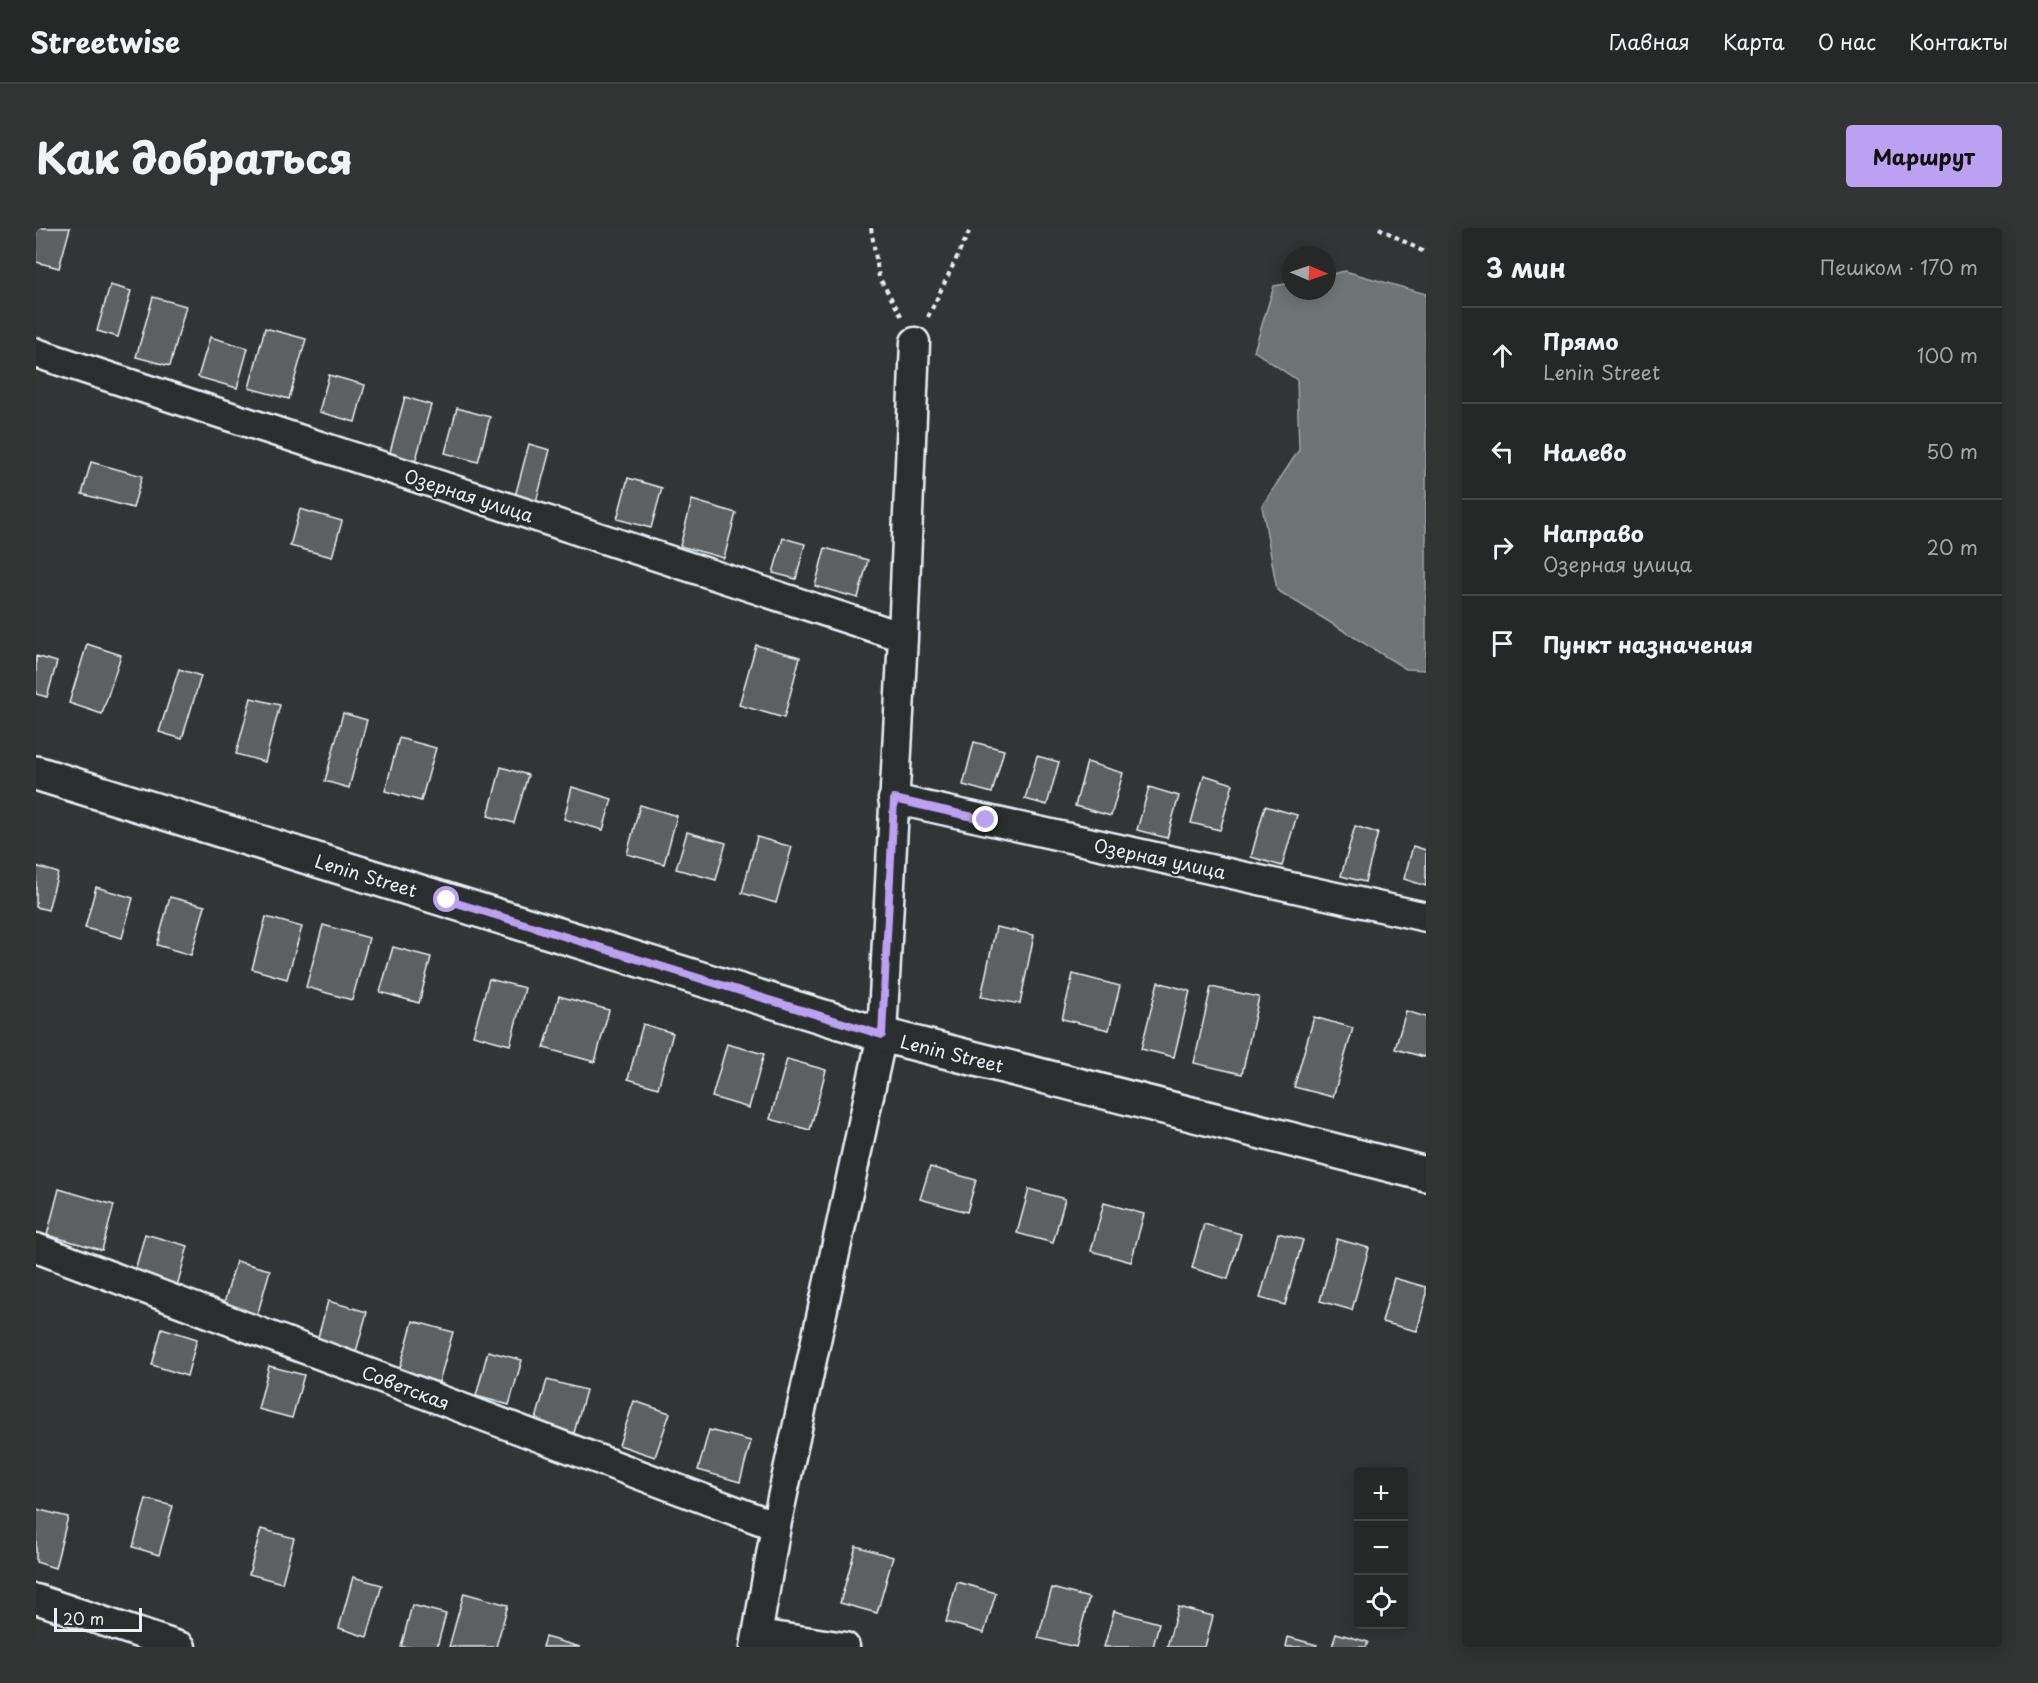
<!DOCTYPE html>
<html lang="ru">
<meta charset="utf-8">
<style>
body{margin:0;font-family:"Playpen Sans",sans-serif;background:#323434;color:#f1f3f6}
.controls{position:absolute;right:18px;bottom:18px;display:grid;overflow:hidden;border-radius:6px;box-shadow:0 3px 15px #0003}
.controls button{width:54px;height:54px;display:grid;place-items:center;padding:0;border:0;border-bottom:2px solid #424445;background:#262828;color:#f1f3f6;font:30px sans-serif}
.compass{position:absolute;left:1246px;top:18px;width:54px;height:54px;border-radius:50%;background:#262828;box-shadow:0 3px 15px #0003;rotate:92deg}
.scale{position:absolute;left:18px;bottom:15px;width:88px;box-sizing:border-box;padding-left:6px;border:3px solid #e8f1f8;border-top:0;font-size:16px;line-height:21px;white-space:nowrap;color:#e8f1f8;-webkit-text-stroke:4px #2a2d2e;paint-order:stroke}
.stop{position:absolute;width:18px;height:18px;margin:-14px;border:4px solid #bca0f2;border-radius:50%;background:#fff}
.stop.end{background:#bca0f2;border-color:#fff;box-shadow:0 2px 6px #0008}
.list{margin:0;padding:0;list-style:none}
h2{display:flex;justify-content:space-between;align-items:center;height:78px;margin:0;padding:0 24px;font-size:26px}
h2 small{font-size:20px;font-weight:400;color:#a4a6a8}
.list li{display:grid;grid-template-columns:39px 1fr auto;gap:18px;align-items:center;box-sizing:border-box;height:96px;padding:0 24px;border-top:2px solid #424445}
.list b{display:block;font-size:22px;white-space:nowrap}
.list p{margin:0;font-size:20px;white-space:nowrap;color:#a4a6a8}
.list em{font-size:20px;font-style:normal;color:#a4a6a8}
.icon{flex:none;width:33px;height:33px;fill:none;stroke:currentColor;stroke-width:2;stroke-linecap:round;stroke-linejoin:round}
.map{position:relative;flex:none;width:1390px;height:1419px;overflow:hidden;border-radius:6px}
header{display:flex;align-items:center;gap:36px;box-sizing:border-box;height:84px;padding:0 30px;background:#262828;border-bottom:2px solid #424445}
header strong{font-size:28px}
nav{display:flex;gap:33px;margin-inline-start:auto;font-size:21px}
.intro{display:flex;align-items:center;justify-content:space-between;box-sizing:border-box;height:144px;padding:0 36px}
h1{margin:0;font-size:42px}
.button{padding:15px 27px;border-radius:6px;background:#bca0f2;color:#111;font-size:21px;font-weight:700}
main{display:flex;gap:36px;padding:0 36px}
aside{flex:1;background:#262828;border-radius:6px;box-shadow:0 3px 15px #0003}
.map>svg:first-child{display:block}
</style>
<header>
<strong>Streetwise</strong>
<nav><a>Главная</a><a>Карта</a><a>О нас</a><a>Контакты</a></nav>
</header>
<div class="intro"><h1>Как добраться</h1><a class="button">Маршрут</a></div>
<main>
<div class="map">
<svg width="1390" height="1419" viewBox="0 0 1390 1419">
<rect width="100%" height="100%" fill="#323536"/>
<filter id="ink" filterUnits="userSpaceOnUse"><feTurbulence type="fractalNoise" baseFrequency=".0167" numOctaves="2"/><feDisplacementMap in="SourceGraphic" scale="12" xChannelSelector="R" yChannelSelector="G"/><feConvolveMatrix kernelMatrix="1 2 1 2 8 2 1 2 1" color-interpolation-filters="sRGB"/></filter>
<g filter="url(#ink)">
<path fill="#6e7376" stroke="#9fa5aa" stroke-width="1.5" d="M1309,43L1390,66V442L1370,441L1241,362L1226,278L1263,222L1261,152L1218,123L1238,58L1255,55V63H1291V47Z"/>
<path fill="#5c6063" stroke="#e8f1f8" stroke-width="1.5" d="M0,0H34L23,40L0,34Z
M74,57L95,63L82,109L61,103Z
M117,69L150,78L134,138L100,129Z
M229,100L270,111L253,171L213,160Z
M174,109L212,120L201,160L162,149Z
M293,147L329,157L319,194L283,184Z
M369,169L395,177L377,242L351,235Z
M421,180L454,189L442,234L409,225Z
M493,216L514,222L499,278L478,272Z
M55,234L106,248L97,280L46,266Z
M592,250L626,260L615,300L581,291Z
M656,272L700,285L688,330L644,318Z
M264,281L306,293L296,329L254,318Z
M747,310L769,316L760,351L737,345Z
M789,320L832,332L822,370L779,358Z
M51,416L85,427L66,486L33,475Z
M720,417L764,429L748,490L703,477Z
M0,428L21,434L11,469L0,466Z
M143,441L165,448L146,511L123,504Z
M215,470L244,477L229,534L200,526Z
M307,485L331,492L313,560L289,553Z
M363,510L400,520L385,573L349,563Z
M938,514L968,522L956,565L927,557Z
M1001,528L1023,534L1011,577L989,571Z
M1051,534L1087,545L1075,588L1039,578Z
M465,539L492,547L478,595L452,588Z
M1168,547L1197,556L1184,602L1155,595Z
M536,559L576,571L567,602L528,591Z
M1113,559L1143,568L1131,610L1101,602Z
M604,577L641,588L628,636L591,626Z
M1229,578L1261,587L1246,638L1215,629Z
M1319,598L1342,605L1329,654L1305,648Z
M651,604L690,615L680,652L640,641Z
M721,609L756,619L740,675L706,665Z
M1377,618L1390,622V658L1368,651Z
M0,638L22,645L12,682L0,679Z
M60,659L97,670L86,710L49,700Z
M134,669L169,678L155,727L121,717Z
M230,689L266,699L251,751L216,741Z
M287,697L333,710L316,772L270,759Z
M960,699L998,707L984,776L945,769Z
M357,719L395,729L383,775L344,764Z
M1037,746L1084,758L1073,802L1026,791Z
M453,751L489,760L474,817L437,807Z
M1122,754L1154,763L1138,829L1105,821Z
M1175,759L1223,769L1206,846L1158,835Z
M523,768L573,782L559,834L508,820Z
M1370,783L1390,789V823L1388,829L1359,821Z
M1278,789L1317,800L1297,869L1258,859Z
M607,796L637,805L622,860L592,851Z
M691,816L728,826L713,880L676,869Z
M751,831L790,842L774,902L734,891Z
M894,939L940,952L931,984L884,971Z
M23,961L78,977L66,1022L11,1007Z
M993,961L1029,971L1017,1015L981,1005Z
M1068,975L1108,986L1095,1034L1055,1023Z
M1168,996L1205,1006L1192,1051L1156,1040Z
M1242,1005L1267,1012L1249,1077L1224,1070Z
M109,1006L152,1018L141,1058L98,1046Z
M1301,1011L1333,1020L1316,1082L1284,1073Z
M200,1033L234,1042L221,1088L187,1079Z
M1358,1050L1390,1059V1069L1381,1103L1346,1094Z
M292,1073L331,1084L320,1124L281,1113Z
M377,1093L417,1104L403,1154L363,1143Z
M126,1100L161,1111L151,1148L116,1137Z
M452,1123L486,1132L473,1177L440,1168Z
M233,1138L268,1147L256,1190L222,1181Z
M511,1152L550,1162L538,1205L499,1195Z
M598,1173L634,1185L619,1229L583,1217Z
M673,1202L715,1213L704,1254L662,1242Z
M110,1271L137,1278L123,1327L97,1319Z
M0,1281L32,1289L19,1340L0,1334Z
M225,1301L258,1310L246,1355L213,1346Z
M820,1318L857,1329L841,1385L804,1375Z
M317,1349L346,1357L331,1409L303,1400Z
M921,1354L960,1365L948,1405L910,1394Z
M1016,1360L1053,1370L1040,1419L1002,1410Z
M428,1365L472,1377L460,1419H413Z
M376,1377L410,1386L401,1419H365Z
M1142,1379L1177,1388L1169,1419H1131Z
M1078,1383L1123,1395L1117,1419H1068Z
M1300,1405L1332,1414L1330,1419H1296Z
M509,1409L544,1419H506Z
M1252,1409L1281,1417L1280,1419H1250Z"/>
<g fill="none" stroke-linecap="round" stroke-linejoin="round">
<g stroke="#e8f1f8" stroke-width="33">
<path id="minor" d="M0,125L867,409
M857,571L1390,689
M0,1020L740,1298
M0,1371L145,1419
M722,1406L809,1419
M719,1419L740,1298L846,807L867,409L879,114"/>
</g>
<g stroke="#e8f1f8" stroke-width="38">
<path id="tertiary" d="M0,545L846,807L1390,946"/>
</g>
<path stroke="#e8f1f8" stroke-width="4" stroke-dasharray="4.5 4.5" stroke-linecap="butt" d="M835,0L843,49L866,89
M1343,0L1390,25
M892,89L935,0"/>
<use href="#minor" stroke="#2a2d2e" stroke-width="28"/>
<use href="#tertiary" stroke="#2a2d2e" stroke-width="33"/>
</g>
</g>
<g fill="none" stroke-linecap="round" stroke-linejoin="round" filter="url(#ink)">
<path stroke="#bca0f2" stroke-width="8" d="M411,672L846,807L858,571L950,592"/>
</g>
<g text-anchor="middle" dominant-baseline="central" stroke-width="4.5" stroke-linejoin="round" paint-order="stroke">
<g font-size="18" fill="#e8f1f8" stroke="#2a2d2e">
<text transform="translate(433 267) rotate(18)">Озерная улица</text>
<text transform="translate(1124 630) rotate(12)">Озерная улица</text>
<text transform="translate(330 647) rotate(17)">Lenin Street</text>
<text transform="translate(916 825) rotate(14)">Lenin Street</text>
<text transform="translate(370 1159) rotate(21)">Советская</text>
</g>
</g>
</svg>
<div class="controls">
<button>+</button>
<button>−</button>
<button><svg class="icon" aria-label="locate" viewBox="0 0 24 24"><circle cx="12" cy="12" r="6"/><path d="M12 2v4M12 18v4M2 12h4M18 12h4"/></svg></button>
</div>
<svg class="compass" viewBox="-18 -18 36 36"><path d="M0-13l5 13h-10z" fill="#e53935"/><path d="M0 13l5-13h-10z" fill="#a4a6a8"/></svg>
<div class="scale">20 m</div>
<div class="stop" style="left:411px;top:672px"></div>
<div class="stop end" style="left:950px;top:592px"></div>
</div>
<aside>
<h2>3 мин<small>Пешком · 170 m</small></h2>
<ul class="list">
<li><svg class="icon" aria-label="ahead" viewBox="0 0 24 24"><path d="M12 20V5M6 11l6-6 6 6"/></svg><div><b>Прямо</b><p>Lenin Street</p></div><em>100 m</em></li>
<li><svg class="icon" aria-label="left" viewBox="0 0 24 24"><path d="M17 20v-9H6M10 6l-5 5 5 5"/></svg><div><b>Налево</b></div><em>50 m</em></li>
<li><svg class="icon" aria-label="right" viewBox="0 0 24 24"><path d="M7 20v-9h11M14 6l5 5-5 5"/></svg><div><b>Направо</b><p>Озерная улица</p></div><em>20 m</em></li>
<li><svg class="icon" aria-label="arrive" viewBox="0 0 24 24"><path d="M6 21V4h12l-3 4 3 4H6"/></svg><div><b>Пункт назначения</b></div></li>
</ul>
</aside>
</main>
